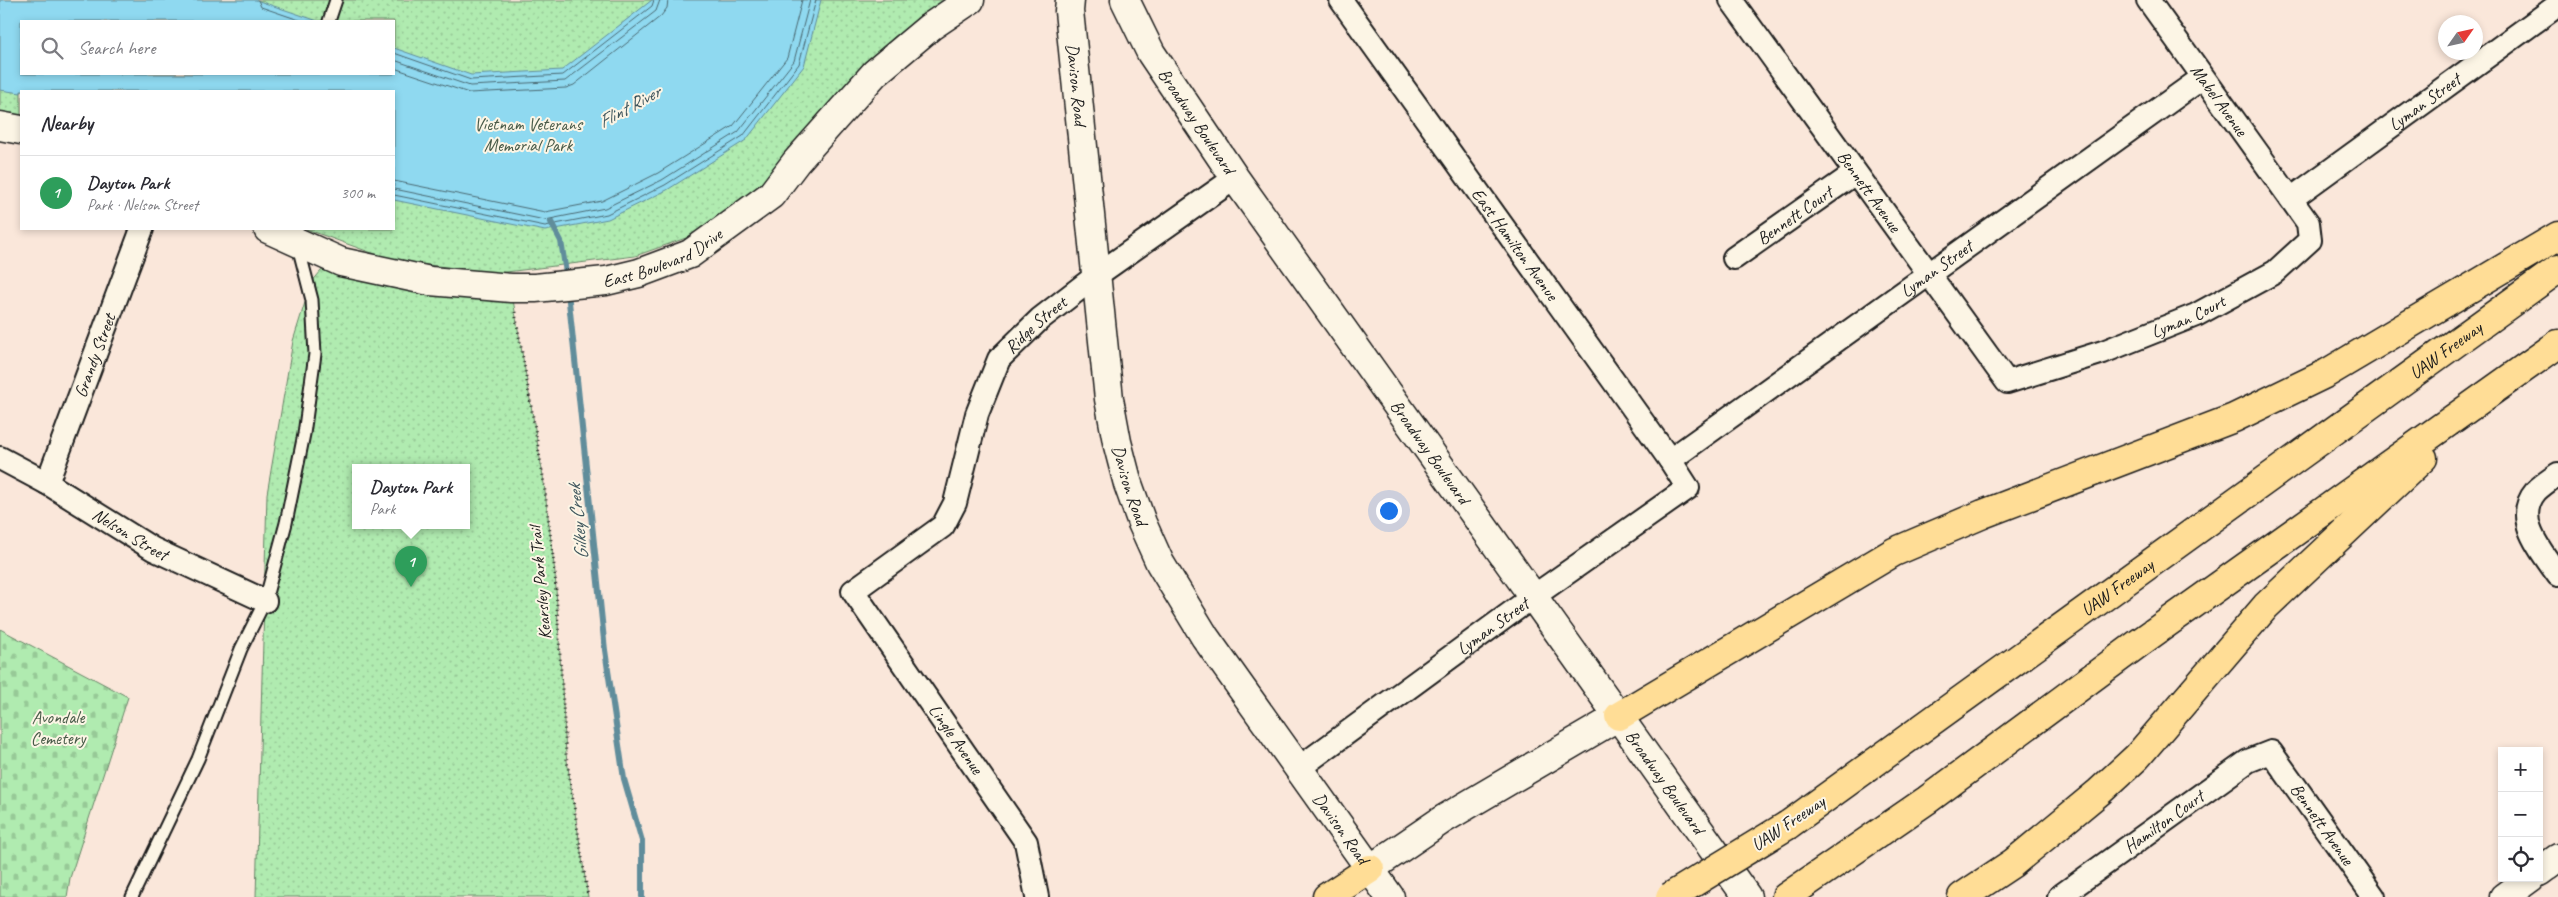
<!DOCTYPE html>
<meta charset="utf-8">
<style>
body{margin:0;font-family:Caveat,sans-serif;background:#f2f2f3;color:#2b2b33}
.controls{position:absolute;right:15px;bottom:15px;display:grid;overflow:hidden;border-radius:0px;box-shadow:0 2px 8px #0003}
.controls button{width:45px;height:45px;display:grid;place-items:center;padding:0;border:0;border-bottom:1px solid #e1e1e2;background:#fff;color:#2b2b33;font:25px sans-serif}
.compass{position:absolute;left:2438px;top:15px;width:45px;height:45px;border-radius:50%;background:#fff;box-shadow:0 2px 8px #0003;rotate:56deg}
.you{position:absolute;left:1388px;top:510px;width:18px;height:18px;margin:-12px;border:4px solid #fff;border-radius:50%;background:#1a73e8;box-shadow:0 0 0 8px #1a73e833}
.badge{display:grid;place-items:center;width:32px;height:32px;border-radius:50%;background:#0f766e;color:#fff;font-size:16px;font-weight:700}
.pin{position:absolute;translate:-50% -41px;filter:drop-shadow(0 1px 2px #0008)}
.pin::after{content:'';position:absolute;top:26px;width:18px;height:15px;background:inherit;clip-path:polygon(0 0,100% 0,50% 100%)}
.popup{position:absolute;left:352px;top:464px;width:118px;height:65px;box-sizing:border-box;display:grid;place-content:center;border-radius:0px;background:#fff;filter:drop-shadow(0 1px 4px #0005);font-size:16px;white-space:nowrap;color:#7c7c81}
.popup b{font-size:19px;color:#2b2b33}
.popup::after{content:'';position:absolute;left:50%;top:100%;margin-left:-10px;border:10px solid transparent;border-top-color:#fff}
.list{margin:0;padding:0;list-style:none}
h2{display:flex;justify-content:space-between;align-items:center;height:65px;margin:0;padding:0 20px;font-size:21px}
h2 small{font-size:16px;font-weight:400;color:#7c7c81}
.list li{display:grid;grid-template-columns:32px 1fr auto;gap:15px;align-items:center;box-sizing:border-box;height:75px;padding:0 20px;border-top:1px solid #e1e1e2}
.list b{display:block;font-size:19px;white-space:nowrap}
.list p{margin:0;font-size:16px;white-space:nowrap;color:#7c7c81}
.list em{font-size:16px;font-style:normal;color:#7c7c81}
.icon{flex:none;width:28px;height:28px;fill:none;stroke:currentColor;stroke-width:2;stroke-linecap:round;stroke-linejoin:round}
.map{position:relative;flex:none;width:2558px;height:897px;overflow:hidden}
.search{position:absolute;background:#fff;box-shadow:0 2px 8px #0003;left:20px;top:20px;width:375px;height:55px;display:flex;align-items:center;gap:12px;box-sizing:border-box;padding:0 18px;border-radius:0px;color:#7c7c81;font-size:19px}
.panel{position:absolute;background:#fff;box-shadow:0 2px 8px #0003;left:20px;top:90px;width:375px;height:140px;border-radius:0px}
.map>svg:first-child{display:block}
</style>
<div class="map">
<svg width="2558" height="897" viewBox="0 0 2558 897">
<defs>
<pattern id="cemetery-stones" width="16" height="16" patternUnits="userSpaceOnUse" patternTransform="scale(1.25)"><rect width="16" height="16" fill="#b0ebb0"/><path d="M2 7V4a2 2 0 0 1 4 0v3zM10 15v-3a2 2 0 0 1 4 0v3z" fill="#97c997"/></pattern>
<pattern id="park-dots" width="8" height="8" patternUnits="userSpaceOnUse" patternTransform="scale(1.25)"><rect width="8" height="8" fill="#b0ebb0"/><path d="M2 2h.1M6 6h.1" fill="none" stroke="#97c997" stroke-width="1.8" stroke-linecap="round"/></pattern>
</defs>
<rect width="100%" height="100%" fill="#fae7da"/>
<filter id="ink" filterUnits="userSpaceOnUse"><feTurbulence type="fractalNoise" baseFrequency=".02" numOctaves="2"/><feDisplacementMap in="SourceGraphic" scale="10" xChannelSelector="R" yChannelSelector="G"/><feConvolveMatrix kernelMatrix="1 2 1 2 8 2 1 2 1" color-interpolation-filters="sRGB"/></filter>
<g filter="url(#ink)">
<path fill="url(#cemetery-stones)" stroke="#668466" d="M0,629L128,697L70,878L67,897H0Z"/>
<path fill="url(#park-dots)" stroke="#668466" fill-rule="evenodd" d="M0,0H950L894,37L763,182L700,233L635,256L498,273L394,261L306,229H394V91H21V120L0,119ZM21,21H394V74H21Z
M341,262L511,288L543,476L555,573L566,754L588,897H256L267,494L293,341L311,283L321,271ZM356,468H466V526H356Z"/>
<path fill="#8fd9f0" stroke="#618d9b" d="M0,0H256L318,21H21V74H394V48L471,75L562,70L652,0H821L804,66L746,140L667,190L608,219L545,231L394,200V91H21V93L0,90Z"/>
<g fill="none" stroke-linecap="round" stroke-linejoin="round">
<path stroke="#4a6871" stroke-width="1" d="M258,0L261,7L302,21
M394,53L471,80L563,75L652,6L654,0
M394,60L470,86L565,81L656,11L660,0
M394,68L469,93L566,88L574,85L661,16L667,8L668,0
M394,181L545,212L602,201L658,173L733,126L787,58L802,0
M394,189L545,220L605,208L662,180L738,132L794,61L810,0
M394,195L545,226L607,214L665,185L743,136L799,64L816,0"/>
<path stroke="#618d9b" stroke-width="6" d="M551,222L561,241L567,279
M568,292L605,650L624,779L642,841V897"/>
<g stroke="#1c1c1c" stroke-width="15">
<path id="lane" d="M329,21L336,0
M132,897L198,759L241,649L265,601L286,523L304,434L315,354L312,300L298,246"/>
</g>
<g stroke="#1c1c1c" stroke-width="26">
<g id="street">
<path id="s1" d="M1731,0L2007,382L2103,352L2196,315L2275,272L2310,240L2308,223L2148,0"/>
<path id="s2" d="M2291,199L2558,5"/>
<path id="s3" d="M1734,258L1855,173"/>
<path id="s4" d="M0,458L47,483L153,549L265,601"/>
<path id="s5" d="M1670,460L2202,78"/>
<path d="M2558,474C2551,479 2542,485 2536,491C2512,519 2542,552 2558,575"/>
<path id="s6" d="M47,483L142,229"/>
<path id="s7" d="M1299,768L1534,596L1688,488L1670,460L1341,0"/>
<path id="s8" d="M1037,897L1026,842L853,591L943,526L955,503L977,414L999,359L1040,319L1097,275L1235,178"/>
<path id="s9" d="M2059,897L2248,761L2271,752L2374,897"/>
</g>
</g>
<g stroke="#1c1c1c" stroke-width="31">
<g id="secondary">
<path id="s10" d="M1070,0L1069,11L1109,399L1117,442L1128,484L1142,523L1160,563L1205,637L1390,897"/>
<path id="s11" d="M1125,0L1151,53L1235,178L1747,897"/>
<path d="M0,126L21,130"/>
<path id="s12" d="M268,229L341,262L430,281L511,288H535L606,281L639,273L690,254L771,195L796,162L875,73L930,27L970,0"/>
<path d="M1370,869L1442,820L1619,716"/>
<path d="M2539,872L2558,858"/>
<path d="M2504,897L2530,878"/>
</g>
</g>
<g stroke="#1c1c1c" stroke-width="31">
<g id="highway">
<path d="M1619,716L1894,552L1983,514L2234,418L2327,373L2558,236"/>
<path id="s13" d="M1788,825L2558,269"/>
<path d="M1327,897L1370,869"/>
<path d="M1786,897L1927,800L2139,643L2558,344"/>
<path d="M1962,897L2013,863L2099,792L2137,757L2266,606L2423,458"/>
</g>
</g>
<path stroke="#1c1c1c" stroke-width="3" stroke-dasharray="1 4" stroke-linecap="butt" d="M515,312L543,476L555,573L566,754L588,897"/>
<use href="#lane" stroke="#fcf5e5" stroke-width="11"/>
<use href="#street" stroke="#fcf5e5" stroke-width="22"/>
<use href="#secondary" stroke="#fcf5e5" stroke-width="28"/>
<use href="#highway" stroke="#ffdd96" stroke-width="28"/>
<g stroke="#1c1c1c" stroke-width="31" stroke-linecap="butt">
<path id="highway-bridge" d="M1670,897L1788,825"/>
</g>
<use href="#highway-bridge" stroke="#ffdd96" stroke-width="28"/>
</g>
</g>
<g text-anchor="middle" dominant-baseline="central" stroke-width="4" stroke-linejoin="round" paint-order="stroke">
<g font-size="18" fill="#1c1c1c" stroke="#fcf5e5">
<text stroke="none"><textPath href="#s10" startOffset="85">Davison Road</textPath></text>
<text transform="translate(2219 100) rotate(54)">Mabel Avenue</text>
<text stroke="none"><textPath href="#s2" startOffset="165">Lyman Street</textPath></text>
<text stroke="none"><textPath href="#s11" startOffset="141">Broadway Boulevard</textPath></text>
<text stroke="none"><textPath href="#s1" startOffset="236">Bennett Avenue</textPath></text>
<text stroke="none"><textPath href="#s3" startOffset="74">Bennett Court</textPath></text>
<text transform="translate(1515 244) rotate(54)">East Hamilton Avenue</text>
<text stroke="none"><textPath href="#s12" startOffset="409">East Boulevard Drive</textPath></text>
<text stroke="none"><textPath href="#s5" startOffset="328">Lyman Street</textPath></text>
<text stroke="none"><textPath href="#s1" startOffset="664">Lyman Court</textPath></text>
<text stroke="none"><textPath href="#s8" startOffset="699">Ridge Street</textPath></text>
<text stroke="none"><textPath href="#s13" startOffset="811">UAW Freeway</textPath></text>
<text stroke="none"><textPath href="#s6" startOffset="136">Grandy Street</textPath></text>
<text stroke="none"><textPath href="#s11" startOffset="546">Broadway Boulevard</textPath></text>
<text stroke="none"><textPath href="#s10" startOffset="490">Davison Road</textPath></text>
<text stroke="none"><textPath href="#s4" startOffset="151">Nelson Street</textPath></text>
<text transform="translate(540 583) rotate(-95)">Kearsley Park Trail</text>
<text stroke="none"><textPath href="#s13" startOffset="406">UAW Freeway</textPath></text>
<text stroke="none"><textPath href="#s7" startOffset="240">Lyman Street</textPath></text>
<text transform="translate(956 739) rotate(55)">Lingle Avenue</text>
<text stroke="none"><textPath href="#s11" startOffset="951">Broadway Boulevard</textPath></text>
<text stroke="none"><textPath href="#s9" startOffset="129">Hamilton Court</textPath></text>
<text transform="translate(1788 823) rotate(-34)">UAW Freeway</text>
<text stroke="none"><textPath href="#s9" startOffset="346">Bennett Avenue</textPath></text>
<text stroke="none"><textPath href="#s10" startOffset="895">Davison Road</textPath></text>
</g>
<g font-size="18" fill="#485a48" stroke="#fcf5e5">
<text x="528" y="124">Vietnam Veterans<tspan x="528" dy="21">Memorial Park</tspan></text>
<text x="58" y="717">Avondale<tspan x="58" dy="21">Cemetery</tspan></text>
</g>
<g font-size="19" font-style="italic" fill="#3e555c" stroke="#fcf5e5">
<text transform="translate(629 107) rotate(-29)">Flint River</text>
<text transform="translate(578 522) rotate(-96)">Gilkey Creek</text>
</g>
</g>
</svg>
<div class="controls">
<button>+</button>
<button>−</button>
<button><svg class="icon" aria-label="locate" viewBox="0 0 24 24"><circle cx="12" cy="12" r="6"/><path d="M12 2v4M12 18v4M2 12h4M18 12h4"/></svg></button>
</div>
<svg class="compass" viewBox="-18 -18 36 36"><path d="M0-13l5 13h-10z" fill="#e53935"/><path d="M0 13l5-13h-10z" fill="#7c7c81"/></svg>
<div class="you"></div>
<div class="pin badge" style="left:411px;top:587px;background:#2e9e5b">1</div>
<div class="popup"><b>Dayton Park</b>Park</div>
<div class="search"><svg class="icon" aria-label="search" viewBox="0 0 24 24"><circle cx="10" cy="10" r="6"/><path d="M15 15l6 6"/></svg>Search here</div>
<section class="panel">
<h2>Nearby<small></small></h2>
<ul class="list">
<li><span class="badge" style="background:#2e9e5b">1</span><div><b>Dayton Park</b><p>Park · Nelson Street</p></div><em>300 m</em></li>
</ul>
</section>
</div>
